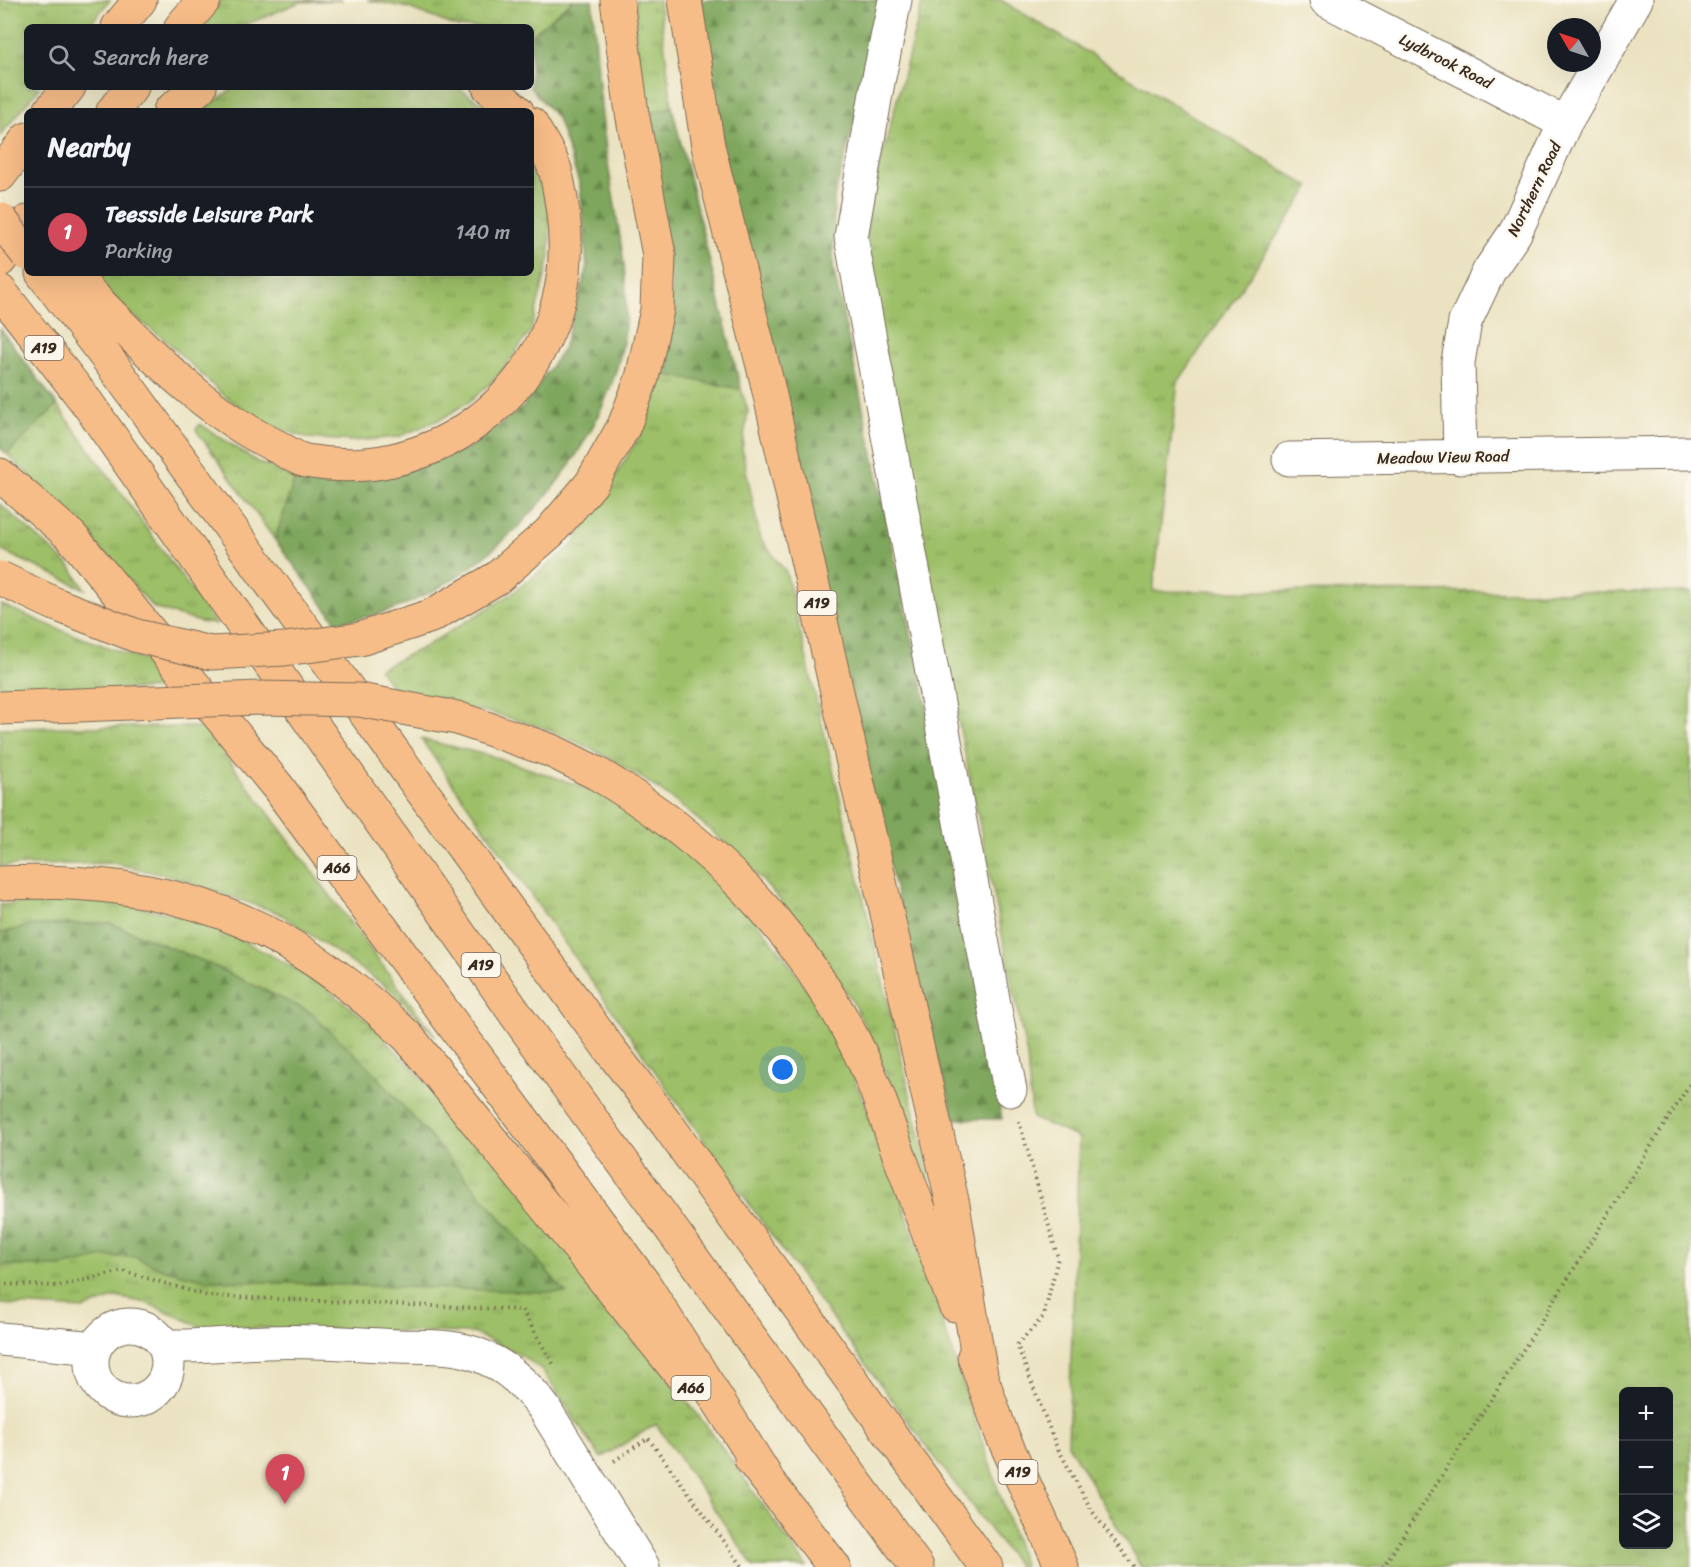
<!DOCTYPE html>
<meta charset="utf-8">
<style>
body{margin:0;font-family:Sriracha,sans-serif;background:#20242c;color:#f1f3f6}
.controls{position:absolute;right:18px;bottom:18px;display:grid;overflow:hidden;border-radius:9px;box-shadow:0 6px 24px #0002}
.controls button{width:54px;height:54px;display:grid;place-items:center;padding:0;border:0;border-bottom:2px solid #363941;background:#171b24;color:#f1f3f6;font:30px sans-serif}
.compass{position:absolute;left:1547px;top:18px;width:54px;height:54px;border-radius:50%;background:#171b24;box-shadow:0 6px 24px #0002;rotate:309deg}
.you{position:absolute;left:783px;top:1070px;width:21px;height:21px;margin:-15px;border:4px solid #fff;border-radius:50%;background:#1a73e8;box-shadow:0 0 0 9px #1a73e833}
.badge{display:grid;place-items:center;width:39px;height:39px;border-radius:50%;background:#d1495b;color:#fff;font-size:20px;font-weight:700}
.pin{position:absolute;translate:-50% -50px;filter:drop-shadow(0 2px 3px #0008)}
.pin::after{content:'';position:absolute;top:32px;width:21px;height:18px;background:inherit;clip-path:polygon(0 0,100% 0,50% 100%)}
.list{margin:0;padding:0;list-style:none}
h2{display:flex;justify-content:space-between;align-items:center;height:78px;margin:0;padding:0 24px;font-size:26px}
h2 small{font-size:20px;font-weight:400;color:#9ea1a6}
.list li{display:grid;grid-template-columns:39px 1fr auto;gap:18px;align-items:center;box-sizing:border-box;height:90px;padding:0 24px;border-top:2px solid #363941}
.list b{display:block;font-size:22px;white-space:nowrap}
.list p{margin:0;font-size:20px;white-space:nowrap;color:#9ea1a6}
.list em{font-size:20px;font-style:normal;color:#9ea1a6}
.icon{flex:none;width:33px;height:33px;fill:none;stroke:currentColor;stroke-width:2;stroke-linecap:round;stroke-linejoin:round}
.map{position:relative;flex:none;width:1691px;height:1567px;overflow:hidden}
.search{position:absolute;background:#171b24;box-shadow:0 6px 24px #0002;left:24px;top:24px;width:510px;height:66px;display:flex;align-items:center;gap:15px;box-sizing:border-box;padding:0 21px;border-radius:9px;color:#9ea1a6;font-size:22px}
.panel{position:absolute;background:#171b24;box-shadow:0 6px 24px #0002;left:24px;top:108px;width:510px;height:168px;border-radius:9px}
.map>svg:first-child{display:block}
</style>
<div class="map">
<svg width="1691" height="1567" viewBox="0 0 1691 1567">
<defs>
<pattern id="grass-tufts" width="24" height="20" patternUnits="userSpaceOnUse" patternTransform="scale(1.5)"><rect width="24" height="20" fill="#9dbf68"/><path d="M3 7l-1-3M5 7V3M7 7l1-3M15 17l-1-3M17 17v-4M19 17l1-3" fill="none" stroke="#819b55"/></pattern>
<pattern id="forest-firs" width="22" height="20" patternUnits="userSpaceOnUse" patternTransform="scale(1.5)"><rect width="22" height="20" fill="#7ea65c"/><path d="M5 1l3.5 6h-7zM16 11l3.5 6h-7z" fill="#68874b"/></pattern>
</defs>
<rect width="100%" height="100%" fill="#fbf7ec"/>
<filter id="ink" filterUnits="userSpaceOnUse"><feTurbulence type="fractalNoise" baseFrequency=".0167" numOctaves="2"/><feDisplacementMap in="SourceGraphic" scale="12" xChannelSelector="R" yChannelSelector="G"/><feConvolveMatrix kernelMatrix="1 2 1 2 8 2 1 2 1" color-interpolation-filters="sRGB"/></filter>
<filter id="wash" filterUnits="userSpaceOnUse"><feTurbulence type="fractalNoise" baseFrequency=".008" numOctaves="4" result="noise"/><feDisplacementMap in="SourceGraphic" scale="24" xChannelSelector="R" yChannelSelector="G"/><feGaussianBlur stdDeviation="1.35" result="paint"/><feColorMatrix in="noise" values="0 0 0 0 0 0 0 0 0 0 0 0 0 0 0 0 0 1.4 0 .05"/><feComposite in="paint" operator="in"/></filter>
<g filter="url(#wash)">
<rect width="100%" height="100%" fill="#eae2c0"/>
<path fill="url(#grass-tufts)" stroke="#6c7443" stroke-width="1.5" fill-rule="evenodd" d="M0,0H110L88,27H27V87H40L0,136Z
M221,0H343L300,2L240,27H199Z
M367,0H573L531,35V27H457L409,8Z
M635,0H659L672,107L644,114L635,36Z
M923,0H1001L1310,187L1178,382L1153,591L1691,592V1567H1141L1068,1444L1079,1138L1032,1118L1027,1056L866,271L868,210ZM1624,1392H1668V1544H1624Z
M235,87H456L495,111H202Z
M531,154L537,164L549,210L550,256L531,331L498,376L472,400L443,418L398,437L353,441L307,438L267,424L224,396L162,337L130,314L90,273H531Z
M663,374L741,389L748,411L742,449L760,538L786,572L930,1179L923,1182C902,1121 884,1057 852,1001C784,884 666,770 536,726C492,711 446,704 399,696L379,669L426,646L510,595L574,544L645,427Z
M57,405L216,624L200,622L154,608L63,508L7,454Z
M200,424L259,463L296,475L275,540L196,430Z
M0,504L70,566L85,589L0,550Z
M0,604L63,631L169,669L179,688L0,692Z
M70,727H204L436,1037L394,992L279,913L173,877L113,863L0,866V728Z
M421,739L495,757L595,791L658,830L735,895L784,956L829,1021L885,1150L1024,1567H1019C810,1299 618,1017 421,739Z
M61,899L112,901L205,921L312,977L369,1022L493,1154L712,1433L807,1567H754L656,1424L601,1458L541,1369L519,1354L473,1333L202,1327L147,1303L116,1297L84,1309L0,1304V905Z"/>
<path fill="url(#forest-firs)" stroke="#5c683d" stroke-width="1.5" d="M573,0H592C597,50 599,100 606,149C614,214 635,283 622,348C598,458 500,569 394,609C377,616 356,618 337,623L275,540L296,475L345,483L395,475L467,449L524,406L563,349L587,269L580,185L557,118L530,87L531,35Z
M698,0H887L834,198L833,268L949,810L1002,1119H955L931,1035L741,256Z
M672,107L741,389L663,374L672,289L644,114Z
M0,328L57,405L7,454L0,448Z
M110,923L203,961L308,1011L369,1067L566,1293L207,1280L165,1270L135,1257H104L60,1267L0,1265V933L34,925Z"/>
</g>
<g filter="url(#ink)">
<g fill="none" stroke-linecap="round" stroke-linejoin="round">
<g stroke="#786a57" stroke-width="35">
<path id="minor" d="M895,0L878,82L851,237L1010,1090
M1326,0L1565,123
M1460,458L1458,362L1465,322L1489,271L1515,233L1565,123L1636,0
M1289,459L1691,453
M92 1363a38 38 0 1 1 76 0a38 38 0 1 1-76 0Z
M0,1339L95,1348
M165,1346C200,1347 232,1343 266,1342C310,1340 355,1344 399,1346C426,1347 456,1345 481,1356C508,1367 527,1385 544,1408L643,1567"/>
</g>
<g stroke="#786a57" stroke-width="35">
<path id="highway" d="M685,0L708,146L766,378L953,1205L981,1375
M118,27L140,0
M181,27L204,0
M489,87L517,111
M50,111L69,87
M113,111L132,87
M170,111L200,87
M0,175L27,139
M0,260L27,222
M42,273L110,362L611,1051L667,1124L986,1567
M70,273C132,335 197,409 278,447C286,452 297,459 306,461C423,483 537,407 561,290C569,254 564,209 556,173C552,157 539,139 531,124
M0,291L88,404L526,1029L917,1567
M0,475L71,536L277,786L645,1285L765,1475
M497,578L549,533L591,484L624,426L642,378L657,310L659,255L632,113L617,0
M596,773C710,840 796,926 856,1045C874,1080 886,1118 899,1155C918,1205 936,1255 955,1305
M0,883C173,876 285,918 409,1038L682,1376
M974,1356L1002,1435L1062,1567
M751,1459L834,1567"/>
</g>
<path stroke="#786a57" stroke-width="4" stroke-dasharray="1.5 4.5" stroke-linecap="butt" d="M1019,1121L1058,1258L1044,1316L1017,1345L1056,1445L1092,1511L1134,1567
M0,1284L59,1286L123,1271L208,1296L522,1310L555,1367
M614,1461L648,1438L743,1567
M1383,1567L1530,1339L1691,1082"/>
<use href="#minor" stroke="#fff" stroke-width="33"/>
<use href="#highway" stroke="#f7bd88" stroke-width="33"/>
<g stroke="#786a57" stroke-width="35" stroke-linecap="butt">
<path id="highway-bridge" d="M0,219L27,254
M0,578L55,604L137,636L211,653L285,649L360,639L431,616L497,578
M0,708L260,698L359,700L457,718L552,751L596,773"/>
</g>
<use href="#highway-bridge" stroke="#f7bd88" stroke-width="33"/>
</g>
</g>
<g text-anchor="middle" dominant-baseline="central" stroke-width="4.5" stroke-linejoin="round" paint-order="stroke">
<g fill="#fbf7ec" stroke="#75685c" stroke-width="1.5">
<rect x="24.5" y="336" width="39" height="24" rx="4.5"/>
<rect x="797.5" y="591" width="39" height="24" rx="4.5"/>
<rect x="317.5" y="856" width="39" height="24" rx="4.5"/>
<rect x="461.5" y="953" width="39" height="24" rx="4.5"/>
<rect x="671.5" y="1376" width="39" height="24" rx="4.5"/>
<rect x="998.5" y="1460" width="39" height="24" rx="4.5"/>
</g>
<g font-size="15" font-weight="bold" fill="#3b2a1e">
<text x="44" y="348">A19</text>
<text x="817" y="603">A19</text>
<text x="337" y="868">A66</text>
<text x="481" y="965">A19</text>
<text x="691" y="1388">A66</text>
<text x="1018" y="1472">A19</text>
</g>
<g font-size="16" fill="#3b2a1e" stroke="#fbf7ec">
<text transform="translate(1446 61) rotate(27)">Lydbrook Road</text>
<text transform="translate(1534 189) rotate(-64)">Northern Road</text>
<text transform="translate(1443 457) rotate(-1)">Meadow View Road</text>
</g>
</g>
</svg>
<div class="controls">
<button>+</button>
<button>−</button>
<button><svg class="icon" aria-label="layers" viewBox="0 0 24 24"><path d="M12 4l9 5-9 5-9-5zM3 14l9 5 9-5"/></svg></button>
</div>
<svg class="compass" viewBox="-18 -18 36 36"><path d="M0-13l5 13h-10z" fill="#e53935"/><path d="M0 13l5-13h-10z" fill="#9ea1a6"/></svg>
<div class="you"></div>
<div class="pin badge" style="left:285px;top:1504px">1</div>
<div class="search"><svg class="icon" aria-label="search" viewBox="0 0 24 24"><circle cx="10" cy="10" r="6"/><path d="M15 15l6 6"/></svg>Search here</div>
<section class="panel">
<h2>Nearby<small></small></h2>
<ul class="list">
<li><span class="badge">1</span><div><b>Teesside Leisure Park</b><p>Parking</p></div><em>140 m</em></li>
</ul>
</section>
</div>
